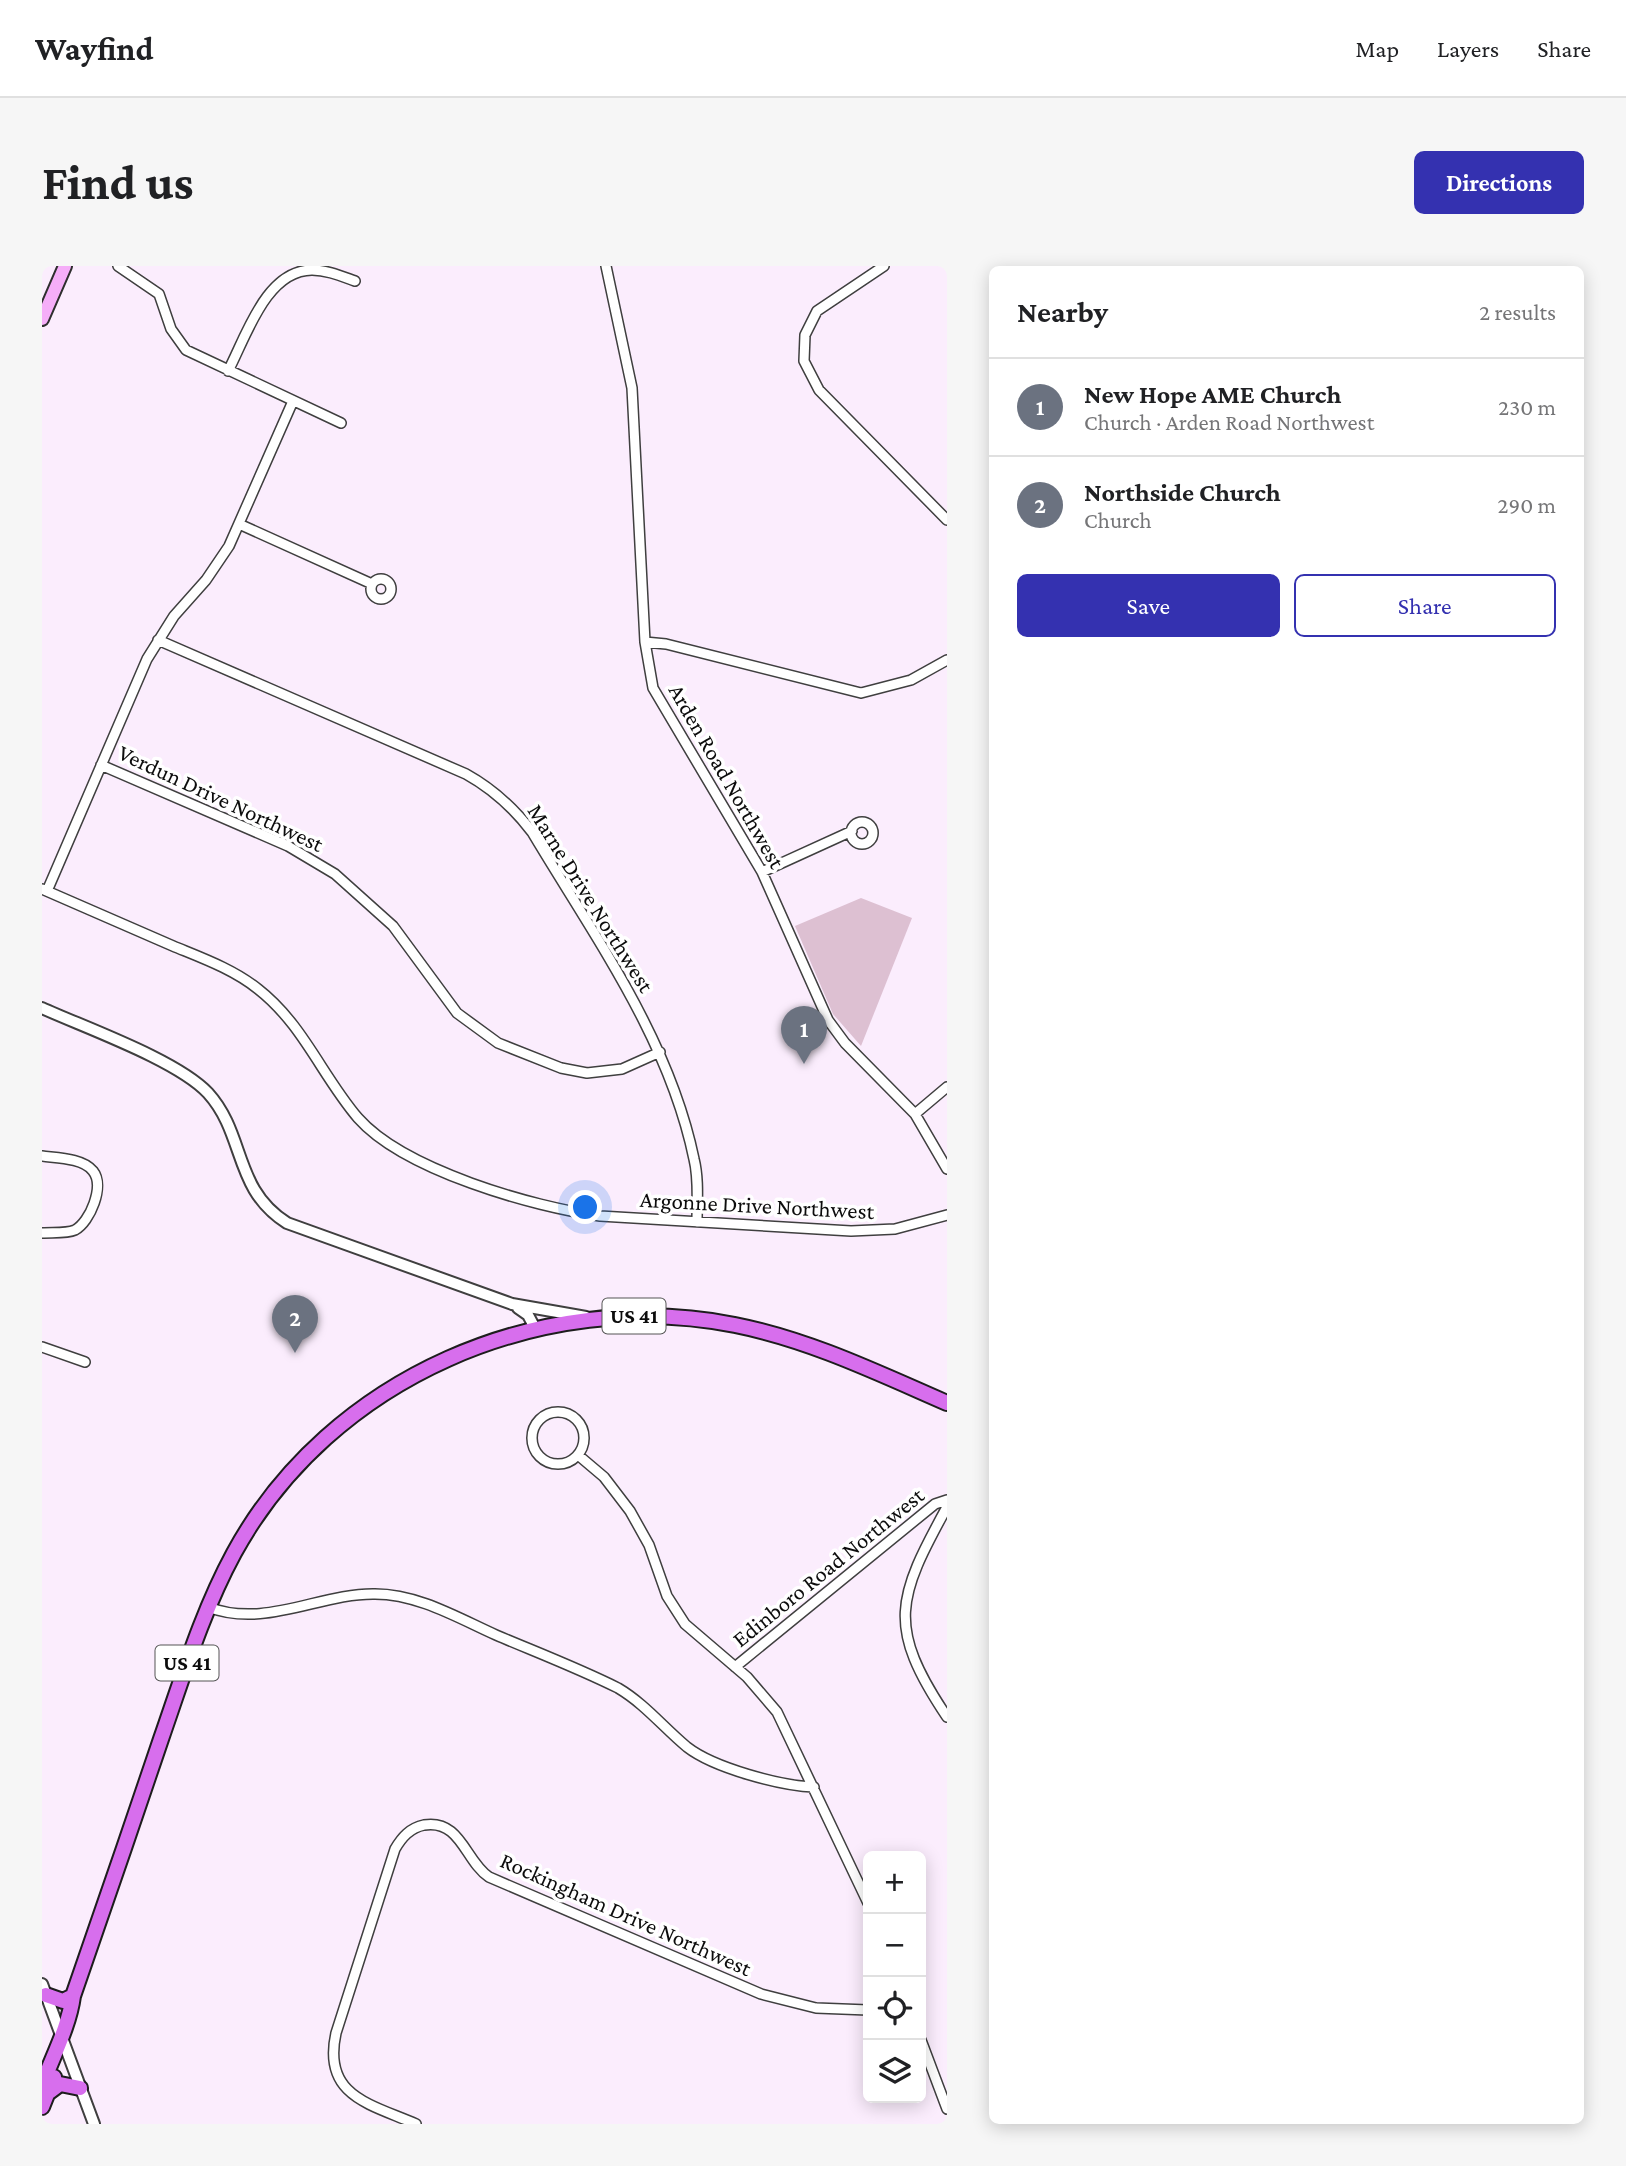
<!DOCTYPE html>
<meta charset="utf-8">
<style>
body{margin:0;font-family:"Crimson Pro",serif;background:#f6f6f6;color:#202124}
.controls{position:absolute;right:21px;bottom:21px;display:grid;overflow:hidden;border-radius:10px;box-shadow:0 4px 18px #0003}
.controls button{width:63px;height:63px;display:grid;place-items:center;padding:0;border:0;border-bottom:2px solid #e0e0e0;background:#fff;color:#202124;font:35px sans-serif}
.you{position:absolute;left:544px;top:942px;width:24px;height:24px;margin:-18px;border:5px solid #fff;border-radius:50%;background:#1a73e8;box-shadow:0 0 0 10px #1a73e833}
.badge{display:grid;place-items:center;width:46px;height:46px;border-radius:50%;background:#3431b0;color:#fff;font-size:23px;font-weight:700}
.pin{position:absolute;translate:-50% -58px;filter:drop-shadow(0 2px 4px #0008)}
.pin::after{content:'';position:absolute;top:37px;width:24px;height:21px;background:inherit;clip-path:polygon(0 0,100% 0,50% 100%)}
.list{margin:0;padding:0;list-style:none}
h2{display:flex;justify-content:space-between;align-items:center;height:91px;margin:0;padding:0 28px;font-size:30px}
h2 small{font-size:23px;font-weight:400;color:#757577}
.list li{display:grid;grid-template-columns:46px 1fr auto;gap:21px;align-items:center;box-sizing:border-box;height:98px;padding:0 28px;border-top:2px solid #e0e0e0}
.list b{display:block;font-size:26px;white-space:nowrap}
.list p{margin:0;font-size:23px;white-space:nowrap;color:#757577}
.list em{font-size:23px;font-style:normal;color:#757577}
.actions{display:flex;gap:14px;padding:21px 28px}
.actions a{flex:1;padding:16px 0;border:2px solid #3431b0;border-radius:10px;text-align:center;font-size:24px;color:#3431b0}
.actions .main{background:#3431b0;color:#fff}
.icon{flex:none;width:38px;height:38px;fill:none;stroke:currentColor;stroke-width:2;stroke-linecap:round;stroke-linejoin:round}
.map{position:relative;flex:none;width:905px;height:1858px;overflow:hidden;border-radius:10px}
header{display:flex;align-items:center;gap:42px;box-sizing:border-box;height:98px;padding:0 35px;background:#fff;border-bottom:2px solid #e0e0e0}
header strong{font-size:33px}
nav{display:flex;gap:38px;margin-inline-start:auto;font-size:24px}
.intro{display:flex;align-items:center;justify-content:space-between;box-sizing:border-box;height:168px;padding:0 42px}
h1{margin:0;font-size:49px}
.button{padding:18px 32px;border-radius:10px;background:#3431b0;color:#fff;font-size:24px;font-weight:700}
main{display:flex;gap:42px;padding:0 42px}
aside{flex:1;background:#fff;border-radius:10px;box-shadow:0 4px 18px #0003}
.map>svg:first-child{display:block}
</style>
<header>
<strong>Wayfind</strong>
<nav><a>Map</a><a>Layers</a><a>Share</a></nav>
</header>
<div class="intro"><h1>Find us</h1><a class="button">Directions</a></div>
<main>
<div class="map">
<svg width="905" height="1858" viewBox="0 0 905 1858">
<rect width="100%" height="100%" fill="#fbedfd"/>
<path fill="#ddc0d2" d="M819,632L870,652L819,780L791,748L753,660Z"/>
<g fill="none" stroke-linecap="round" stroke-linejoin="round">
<g stroke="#3f3f3f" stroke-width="12">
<path id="minor" d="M76,0L117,28L129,63L144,84L299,157
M564,0L590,122L603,376L611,422L720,606L786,754L803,777L873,848L905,903
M842,0L775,45L763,69L762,95L777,124L905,254
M186,105C204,71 224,4 270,4C285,4 299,10 313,15
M197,258L330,318
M329 323a10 10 0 1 1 20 0a10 10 0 1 1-20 0Z
M116,374L424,508C451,523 471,541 490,566C552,670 627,772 652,893C657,913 655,935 655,956
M603,376L624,378L819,427L869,414L905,394
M59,499L246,580L293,608L351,660L415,747L456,777L519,802L545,807L580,803L618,786
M809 567a11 11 0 1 1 22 0a11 11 0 1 1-22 0Z
M720,606L810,565
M0,623C44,642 87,661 131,680C160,692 191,703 216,723C261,758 280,810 316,852C362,904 491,941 558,950L809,965L853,963L905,949
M5,625L105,393L132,350L164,314L187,280L251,135
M873,848L905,821
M0,890C15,892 41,892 51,905C63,920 48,956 33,964C24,968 9,966 0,967
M0,1081L43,1096
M490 1172a26 26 0 1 1 52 0a26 26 0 1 1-52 0Z
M536,1189L562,1211L588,1245L607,1279L625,1330L643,1358L705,1411L735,1446L826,1637
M905,1241C855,1332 844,1360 905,1451
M166,1341C223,1363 278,1327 333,1328C376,1328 416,1352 454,1369C494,1386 536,1402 576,1422C603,1438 621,1461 645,1481C672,1502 739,1520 772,1521
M693,1401L893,1238L905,1234
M879,1774L905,1843
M374,1858C328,1838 280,1830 294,1767L353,1583C360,1571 368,1562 382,1559C419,1553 423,1595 447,1611L719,1728L774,1742L826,1744"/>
</g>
<g stroke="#3f3f3f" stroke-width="14">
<path id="tertiary" d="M0,742C44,762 135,794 166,827C204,869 191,923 245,957L470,1038L544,1051
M476,1042L486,1049L494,1064
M0,1718L52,1858"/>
</g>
<g stroke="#2e2e2e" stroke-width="16">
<path id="secondary" d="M0,53L23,0"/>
</g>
<g stroke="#1d1d1d" stroke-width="18">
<path id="primary" d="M4,1729L21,1735L31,1730
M0,1819C11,1790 27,1760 31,1730C61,1644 90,1559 119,1473C141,1410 160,1346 192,1287C288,1111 500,1021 693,1059C768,1074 836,1107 905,1137
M6,1827L18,1818L38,1822
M0,1841L12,1811"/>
</g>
<use href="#minor" stroke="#fff" stroke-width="9"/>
<use href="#tertiary" stroke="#fff" stroke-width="10"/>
<use href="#secondary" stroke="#f5aef8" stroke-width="12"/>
<use href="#primary" stroke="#d76eed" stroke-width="14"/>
</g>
<g text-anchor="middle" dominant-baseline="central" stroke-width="7" stroke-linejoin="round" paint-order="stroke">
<g fill="#fff" stroke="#555" stroke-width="2">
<rect x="560.5" y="1032.5" width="63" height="35" rx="5"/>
<rect x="113.5" y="1379.5" width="63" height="35" rx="5"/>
</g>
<g font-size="21" font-weight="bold" fill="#0c0c0c">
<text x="592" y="1050">US 41</text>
<text x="145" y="1397">US 41</text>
</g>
<g font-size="23" fill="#0c0c0c" stroke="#fff">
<text transform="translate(685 510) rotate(60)">Arden Road Northwest</text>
<text transform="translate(179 532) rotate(25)">Verdun Drive Northwest</text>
<text transform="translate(549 632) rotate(58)">Marne Drive Northwest</text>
<text transform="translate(715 939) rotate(3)">Argonne Drive Northwest</text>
<text transform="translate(786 1301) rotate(-39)">Edinboro Road Northwest</text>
<text transform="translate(584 1648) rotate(24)">Rockingham Drive Northwest</text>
</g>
</g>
</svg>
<div class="controls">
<button>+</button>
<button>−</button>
<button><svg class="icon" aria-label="locate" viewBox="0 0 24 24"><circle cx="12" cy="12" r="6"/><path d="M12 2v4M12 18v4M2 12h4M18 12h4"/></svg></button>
<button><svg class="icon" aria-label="layers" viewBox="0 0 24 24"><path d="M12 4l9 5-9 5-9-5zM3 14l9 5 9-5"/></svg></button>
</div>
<div class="you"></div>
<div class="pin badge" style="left:762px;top:798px;background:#6b7280">1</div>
<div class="pin badge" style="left:253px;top:1087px;background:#6b7280">2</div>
</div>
<aside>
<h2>Nearby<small>2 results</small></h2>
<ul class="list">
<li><span class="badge" style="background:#6b7280">1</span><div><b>New Hope AME Church</b><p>Church · Arden Road Northwest</p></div><em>230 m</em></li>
<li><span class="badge" style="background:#6b7280">2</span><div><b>Northside Church</b><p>Church</p></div><em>290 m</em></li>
</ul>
<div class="actions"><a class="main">Save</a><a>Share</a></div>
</aside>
</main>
